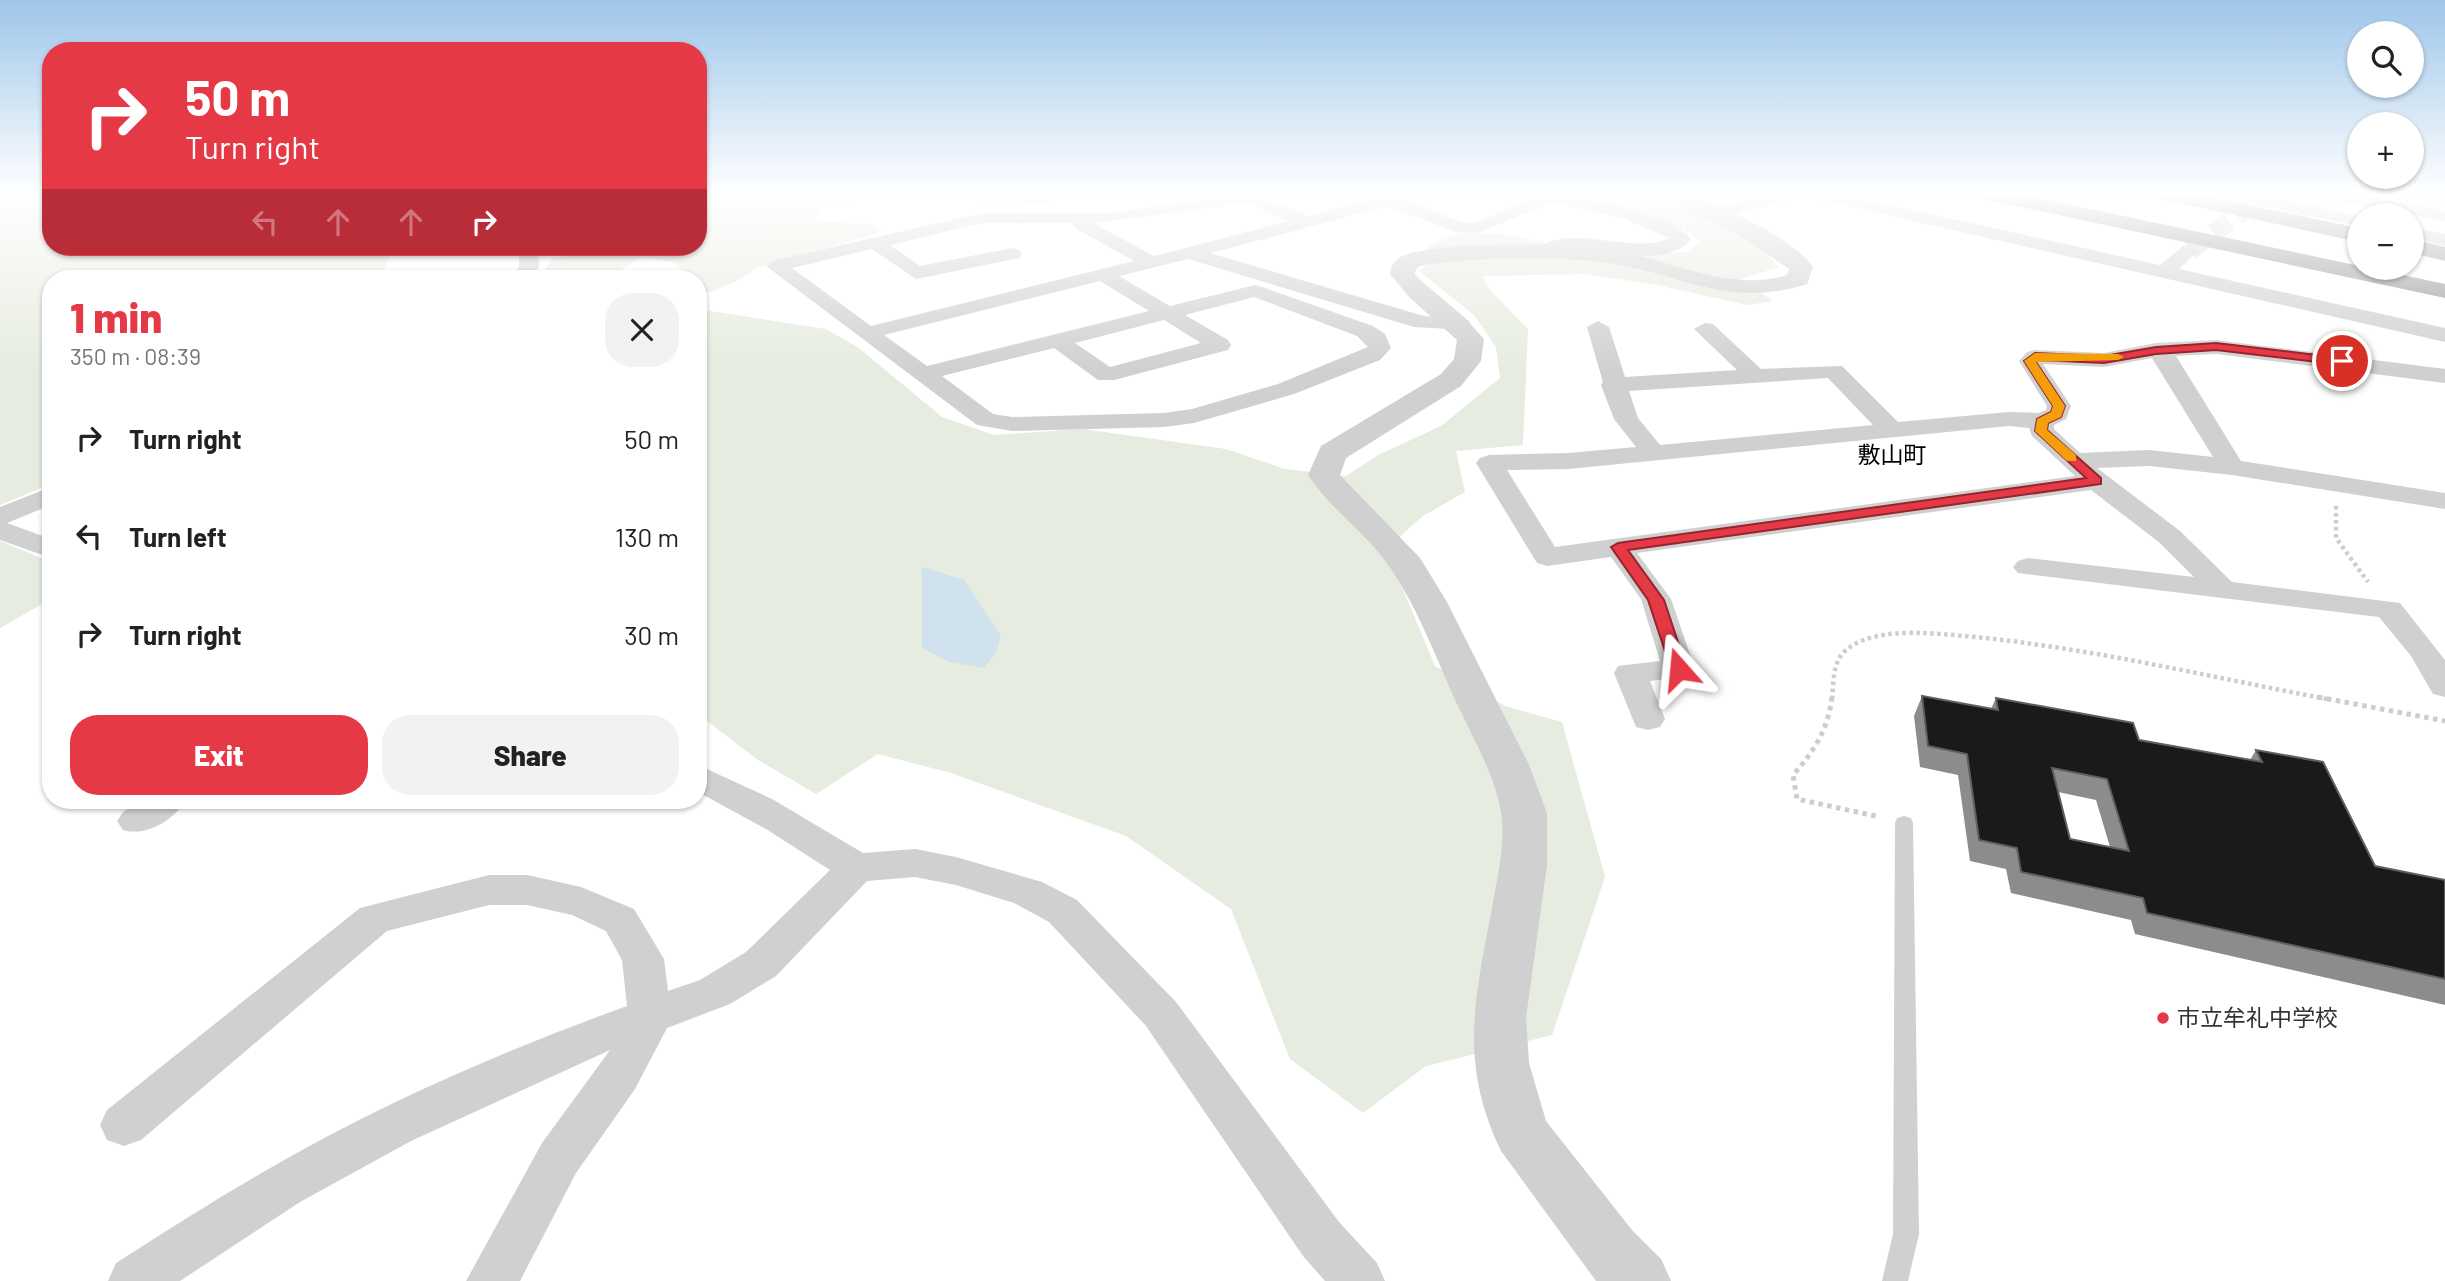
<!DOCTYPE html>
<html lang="en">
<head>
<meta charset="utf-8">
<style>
	body { margin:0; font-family:Barlow,"Noto Sans JP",sans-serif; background:#f2f2f2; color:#222; height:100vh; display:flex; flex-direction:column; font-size:26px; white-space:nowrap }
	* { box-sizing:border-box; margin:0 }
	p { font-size:23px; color:#767676 }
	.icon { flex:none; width:38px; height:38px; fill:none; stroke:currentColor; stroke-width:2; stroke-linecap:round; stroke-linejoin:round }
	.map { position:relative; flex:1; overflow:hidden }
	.side { position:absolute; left:42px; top:270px; width:665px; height:539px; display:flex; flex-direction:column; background:#fff; border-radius:28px; box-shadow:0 2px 5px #0004 }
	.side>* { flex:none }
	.banner { position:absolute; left:42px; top:42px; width:665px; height:214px; border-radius:28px; box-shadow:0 2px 5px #0004; background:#e63946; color:#fff; overflow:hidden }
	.buttons { position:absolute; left:2347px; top:21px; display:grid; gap:14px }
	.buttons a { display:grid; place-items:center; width:77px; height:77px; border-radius:50%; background:#fff; box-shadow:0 2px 5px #0004; font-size:35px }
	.pin { position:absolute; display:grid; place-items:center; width:60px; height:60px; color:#fff; margin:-30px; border:4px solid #fff; border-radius:50%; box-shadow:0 2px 7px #0007 }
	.me { position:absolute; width:77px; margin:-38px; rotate:342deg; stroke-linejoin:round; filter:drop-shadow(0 0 5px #0008) }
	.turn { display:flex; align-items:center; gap:24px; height:147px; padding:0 28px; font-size:32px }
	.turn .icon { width:91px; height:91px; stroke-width:2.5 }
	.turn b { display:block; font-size:49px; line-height:60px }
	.lanes { display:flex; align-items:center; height:66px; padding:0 28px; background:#0003; justify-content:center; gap:35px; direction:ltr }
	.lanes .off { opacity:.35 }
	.round { display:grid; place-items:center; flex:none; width:74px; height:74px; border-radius:28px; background:#f2f2f2 }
	.head { display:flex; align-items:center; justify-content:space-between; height:119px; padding:0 28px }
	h1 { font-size:42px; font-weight:800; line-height:52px; color:#e63946 }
	.button { display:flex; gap:14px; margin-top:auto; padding:14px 28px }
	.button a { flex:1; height:80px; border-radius:28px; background:#e63946; color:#fff; font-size:28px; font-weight:800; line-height:80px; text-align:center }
	.button a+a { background:#f2f2f2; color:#222 }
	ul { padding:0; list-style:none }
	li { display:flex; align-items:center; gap:21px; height:98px; padding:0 28px }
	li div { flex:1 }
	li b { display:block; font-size:26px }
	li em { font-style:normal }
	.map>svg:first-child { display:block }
	.green { fill:#e6ecdf }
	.water { fill:#cfe2ee }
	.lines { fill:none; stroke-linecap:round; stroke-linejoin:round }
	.river { fill:#cfe2ee; fill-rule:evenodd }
	.minor-tunnel { stroke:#d6d6d6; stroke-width:19; stroke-dasharray:19 10; stroke-linecap:butt }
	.path-far1 { stroke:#cdcdcd; stroke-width:4.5; stroke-dasharray:3.5 3.5; stroke-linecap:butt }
	.path { stroke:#cdcdcd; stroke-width:5; stroke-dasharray:4.5 4.5; stroke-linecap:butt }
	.service { fill:#d0d0d0; fill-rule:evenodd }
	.minor { fill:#d0d0d0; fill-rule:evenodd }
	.tertiary { fill:#d0d0d0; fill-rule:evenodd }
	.trunk { fill:#a2a2a2; fill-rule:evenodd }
	.motorway { fill:#9a9a9a; fill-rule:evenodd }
	.wall { fill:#8c8c8c; fill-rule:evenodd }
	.building { fill:#1a1a1a; stroke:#5f5f5f; stroke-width:2; fill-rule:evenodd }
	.route { fill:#e63946; stroke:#96252e; stroke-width:2 }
	.slow { fill:#f59e0b }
	.poi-dot { fill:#e63946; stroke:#fff; stroke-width:2.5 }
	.labels { text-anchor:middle; stroke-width:7; stroke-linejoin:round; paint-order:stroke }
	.quarter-label { font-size:23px; fill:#000; stroke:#fff }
	.near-poi-label { font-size:23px; fill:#333; stroke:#fff; text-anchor:start }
</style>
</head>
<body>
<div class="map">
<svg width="2445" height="1281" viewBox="0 0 2445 1281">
	<rect width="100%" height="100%" fill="#fff"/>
	<g class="green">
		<polygon points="0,192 51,192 51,247 382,247 389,257 382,273 371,278 51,278 51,484 0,505"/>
		<polygon points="698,192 882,192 826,206 813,221 873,224 881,232 758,267 737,281 710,292 698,293 698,278 674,278 685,272 672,262 642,257 607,278 539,278 553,259 599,247 698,247"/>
		<path d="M 1568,192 L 1649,192 L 1719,221 L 1758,245 L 1779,267 L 1740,279 L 1773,301 L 1747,305 L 1657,285 L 1586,274 L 1483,276 L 1489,289 L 1528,329 L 1523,445 L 1456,451 L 1465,492 L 1423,516 L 1386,549 L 1435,666 L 1505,706 L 1562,722 L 1605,877 L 1552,1035 L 1426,1066 L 1363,1113 L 1290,1059 L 1231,909 L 1126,836 L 951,773 L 878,754 L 816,794 L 758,760 L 698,714 L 698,309 L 826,329 L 859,348 L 942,417 L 994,435 L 1083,429 L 1226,449 L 1285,469 L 1346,476 L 1378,455 L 1441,426 L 1500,378 L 1496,347 L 1474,315 L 1419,271 L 1428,264 L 1425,250 C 1471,216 1526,243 1576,248 C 1614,253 1651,254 1689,252 L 1700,241 L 1685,230 Z"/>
		<polygon points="0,541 51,562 51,599 0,628"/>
	</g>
	<polygon class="water" points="922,567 964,580 1001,636 996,652 984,668 949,662 922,648"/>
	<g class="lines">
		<polygon class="river" points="2427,192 2445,192 2445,203 2434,201"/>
		<polyline class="minor-tunnel" points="2190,250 2258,200"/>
		<g class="path-far1">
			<polyline points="2336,506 2336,538 2368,582"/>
			<path d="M 1832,699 C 1834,682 1832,662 1846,650 C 1865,634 1899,632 1923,633 C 2058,640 2194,674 2327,699"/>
		</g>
		<g class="path">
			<path d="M 1832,697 C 1828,730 1814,751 1793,775 L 1797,799 L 1880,817"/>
			<polyline points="2318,697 2445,721"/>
		</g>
		<polygon class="service" points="1904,816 1911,818 1913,823 1919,1234 1908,1281 1882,1281 1893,1234 1895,823 1897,818"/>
		<g class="minor">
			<polygon points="944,192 1047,193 1056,198 1047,203 951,199 945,198"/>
			<path d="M 1400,192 L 1428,192 L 1407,201 L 1464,223 L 1474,223 L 1536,198 L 1526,192 C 1562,192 1669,210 1691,239 C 1664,273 1598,243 1563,250 C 1555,251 1552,258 1544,260 L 1537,258 L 1534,254 C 1560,218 1630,257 1669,238 L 1627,220 L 1555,202 L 1477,233 L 1456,232 L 1388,206 L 1210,253 L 1424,316 L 1468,320 L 1471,325 L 1468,330 L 1414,327 L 1188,259 L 1119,276 L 1170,306 L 1255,285 L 1262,287 L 1373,326 L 1385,334 L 1391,348 L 1380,360 L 1294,394 L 1194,423 L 1164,427 L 1012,431 L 977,425 L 766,266 L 776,260 L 982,213 L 1111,213 L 1249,193 L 1308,216 L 1376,198 L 1378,194 ZM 1247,203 L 1289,221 L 1154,256 L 1093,223 ZM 982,223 L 1072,223 L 1075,228 L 1134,261 L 871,326 L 792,268 L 872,249 L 916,279 L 1019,258 L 1022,254 L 1019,250 L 1012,248 L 920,266 L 890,245 ZM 1100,281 L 1149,311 L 927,366 L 884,335 ZM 1254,297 L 1357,336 L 1368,347 L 1278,384 L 1192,409 L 1164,413 L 1012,417 L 993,414 L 942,376 L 1054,348 L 1098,380 L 1114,380 L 1228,350 L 1231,345 L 1228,340 L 1185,315 ZM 1164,320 L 1201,343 L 1110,367 L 1075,343 Z"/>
			<polygon points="1659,192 1681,192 1694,201 1685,206"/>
			<polygon points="1778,192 1831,192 2160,265 2183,246 2190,244 2199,250 2179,269 2445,328 2445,342 1803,196 1715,219 1706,214 1709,210"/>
			<polygon points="2212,192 2246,192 2359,216 2359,226 2220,197"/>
			<polygon points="2310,192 2346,192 2445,211 2445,221 2318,197"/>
			<polygon points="2412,227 2445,234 2445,246 2412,238"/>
			<polygon points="520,247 538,247 539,266 533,278 513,278 519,266"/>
			<path d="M 1598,321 L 1609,327 L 1625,377 L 1737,370 L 1694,329 L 1705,323 L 1713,324 L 1761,369 L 1842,366 L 1898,422 L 2009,412 L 2038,413 L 2046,410 L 2047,406 L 2019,361 L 2027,352 L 2035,350 L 2104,353 L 2156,343 L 2216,340 L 2445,369 L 2445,383 L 2216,354 L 2176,356 L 2241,461 L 2445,493 L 2445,509 L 2232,475 L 2149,466 L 2097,468 L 2180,531 L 2232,582 L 2400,603 L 2445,660 L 2445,697 L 2433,694 L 2411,656 L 2379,617 L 2018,573 L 2013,567 L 2018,561 L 2028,558 L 2194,577 L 2160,543 L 2091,490 L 1637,553 L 1671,599 L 1695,669 L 1690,676 L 1650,681 L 1665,719 L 1660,727 L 1648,730 L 1636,727 L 1614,673 L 1618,666 L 1660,661 L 1641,599 L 1611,557 L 1547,566 L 1537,563 L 1476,463 L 1480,458 L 1489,455 L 1568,453 L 1636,447 L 1614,419 L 1601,385 L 1603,382 L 1587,327 ZM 2152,358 L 2213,457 L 2149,450 L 2080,453 L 2054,429 L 2054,425 L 2066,419 L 2071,406 L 2043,364 L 2104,367 ZM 1828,378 L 1873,425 L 1660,445 L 1638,418 L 1629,391 ZM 2009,426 L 2029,428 L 2032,436 L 2075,476 L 1555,547 L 1507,470 L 1568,469 Z"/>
			<polygon points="51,487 51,505 7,523 51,539 51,558 0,540 0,507"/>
			<path d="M 698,765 L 772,799 L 863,853 L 915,849 L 956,857 L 1042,882 L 1077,900 L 1176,1002 L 1339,1222 L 1377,1263 L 1385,1281 L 1325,1281 L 1303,1256 L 1146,1026 L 1049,922 L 1014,903 L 956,885 L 915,877 L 867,881 L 776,976 L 730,1004 L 667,1028 L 635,1089 L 576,1173 L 520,1281 L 466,1281 L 542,1143 L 610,1050 L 411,1141 L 300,1202 L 180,1281 L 108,1281 L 116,1263 C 165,1232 214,1200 265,1171 C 379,1104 503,1051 627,1006 L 622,960 L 606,931 L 572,915 L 527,905 L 489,905 L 387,931 L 141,1140 L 124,1146 L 107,1140 L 100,1125 L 107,1110 L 360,908 L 489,875 L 527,875 L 581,887 L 634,909 L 664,959 L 668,991 L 700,980 L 746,952 L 830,870 L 766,829 L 698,792 Z"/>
			<path d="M 142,800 L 186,800 C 174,820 146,837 123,830 L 117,821 L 123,812 Z"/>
		</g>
		<path class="tertiary" d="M 1685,195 C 1719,203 1793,238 1813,267 L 1807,284 C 1726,310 1679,272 1602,262 C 1550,256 1470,257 1419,266 L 1414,273 L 1418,278 L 1464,317 L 1484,339 L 1481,361 L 1461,386 L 1346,458 L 1340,475 L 1420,558 L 1447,602 L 1529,765 L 1547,813 L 1547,865 L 1526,1018 L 1529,1063 L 1546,1121 L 1632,1230 L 1661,1259 L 1671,1281 L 1596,1281 L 1501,1151 C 1457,1059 1476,996 1493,902 C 1498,874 1506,840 1501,812 C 1495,775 1473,738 1457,704 C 1436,658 1418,608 1389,566 C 1366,533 1331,510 1308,475 L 1321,446 L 1441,374 L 1454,359 L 1457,340 L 1409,297 L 1390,274 C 1391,264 1396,258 1405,255 C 1440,242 1565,243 1603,248 C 1663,256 1727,294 1787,275 L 1789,269 L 1738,234 L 1677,206 L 1674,201 Z"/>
		<g class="trunk">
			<polygon points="2146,192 2187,192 2359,228 2359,242 2156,198"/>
			<polygon points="2412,239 2445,247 2445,261 2412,253"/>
		</g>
		<polygon class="motorway" points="1969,192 2010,192 2445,284 2445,298 1979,198"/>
	</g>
	<path class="wall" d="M 1922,696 L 1991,709 L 1996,698 L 2139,740 L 2250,760 L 2256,750 L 2375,866 L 2445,880 L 2445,1005 L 2135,934 L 2131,920 L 2011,893 L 2006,869 L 1970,861 L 1958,775 L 1920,767 L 1914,716 ZM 2058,792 L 2096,800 L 2110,847 L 2070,839 Z"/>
	<path class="building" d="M 1922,696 L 1998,710 L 1996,698 L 2133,723 L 2139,740 L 2262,762 L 2256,750 L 2323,762 L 2375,866 L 2445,880 L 2445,979 L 2147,913 L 2143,898 L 2021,872 L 2017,848 L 1979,840 L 1967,754 L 1928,746 ZM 2052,768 L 2107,779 L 2129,851 L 2070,839 Z"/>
	<linearGradient id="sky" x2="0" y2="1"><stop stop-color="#9ec6ea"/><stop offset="0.52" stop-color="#fff"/><stop offset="1" stop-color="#fff" stop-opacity="0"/></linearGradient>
	<rect width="2445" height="371" fill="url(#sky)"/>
	<polygon class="route" points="2216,343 2342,358 2348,361 2342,365 2216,350 2156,354 2104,363 2038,360 2036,362 2065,406 2061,417 2048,423 2047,430 2101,478 2101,484 1628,550 1664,600 1687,669 1685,672 1679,674 1671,669 1648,600 1611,547 1618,543 2086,478 2035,431 2037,419 2051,412 2053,406 2024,361 2035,353 2104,356 2156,347"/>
	<polygon class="slow" points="2035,353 2118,354 2124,357 2118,360 2036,362 2065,406 2061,417 2048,423 2047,430 2076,455 2076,461 2067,461 2035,431 2037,419 2051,412 2053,406 2024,361"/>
	<circle class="poi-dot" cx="2163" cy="1018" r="7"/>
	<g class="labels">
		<g class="quarter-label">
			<text x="1892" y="463">敷山町</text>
		</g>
		<g class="near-poi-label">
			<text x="2177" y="1026">市立牟礼中学校</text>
		</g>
	</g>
</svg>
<div class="buttons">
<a><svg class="icon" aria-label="search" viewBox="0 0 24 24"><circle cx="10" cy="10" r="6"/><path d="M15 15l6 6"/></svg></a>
<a>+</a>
<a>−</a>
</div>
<div class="pin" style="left:2342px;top:361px;background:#d93025"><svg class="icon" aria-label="arrive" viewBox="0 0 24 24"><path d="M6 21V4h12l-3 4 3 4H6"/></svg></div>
<svg class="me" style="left:1679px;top:669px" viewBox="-20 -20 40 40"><path d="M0-17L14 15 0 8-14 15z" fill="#e63946" stroke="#fff" stroke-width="4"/></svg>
<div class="banner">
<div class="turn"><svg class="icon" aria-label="right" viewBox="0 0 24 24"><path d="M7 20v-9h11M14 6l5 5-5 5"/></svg><div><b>50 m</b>Turn right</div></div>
<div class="lanes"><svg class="icon off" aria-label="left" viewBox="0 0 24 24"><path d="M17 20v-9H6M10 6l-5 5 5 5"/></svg><svg class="icon off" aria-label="ahead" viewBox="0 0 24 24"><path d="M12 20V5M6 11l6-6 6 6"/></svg><svg class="icon off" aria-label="ahead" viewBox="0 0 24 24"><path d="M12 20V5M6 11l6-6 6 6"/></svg><svg class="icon" aria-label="right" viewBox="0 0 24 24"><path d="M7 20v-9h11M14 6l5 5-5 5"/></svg></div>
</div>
<section class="side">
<div class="head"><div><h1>1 min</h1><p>350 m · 08:39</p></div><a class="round"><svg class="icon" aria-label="close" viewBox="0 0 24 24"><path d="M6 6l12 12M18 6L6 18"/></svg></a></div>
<ul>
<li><svg class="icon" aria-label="right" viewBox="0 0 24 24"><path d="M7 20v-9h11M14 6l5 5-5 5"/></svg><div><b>Turn right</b></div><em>50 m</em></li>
<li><svg class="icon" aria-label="left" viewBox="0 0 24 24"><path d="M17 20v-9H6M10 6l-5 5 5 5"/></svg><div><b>Turn left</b></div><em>130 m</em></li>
<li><svg class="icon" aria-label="right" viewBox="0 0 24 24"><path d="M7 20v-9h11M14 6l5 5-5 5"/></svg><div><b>Turn right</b></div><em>30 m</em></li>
</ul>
<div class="button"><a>Exit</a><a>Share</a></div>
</section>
</div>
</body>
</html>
